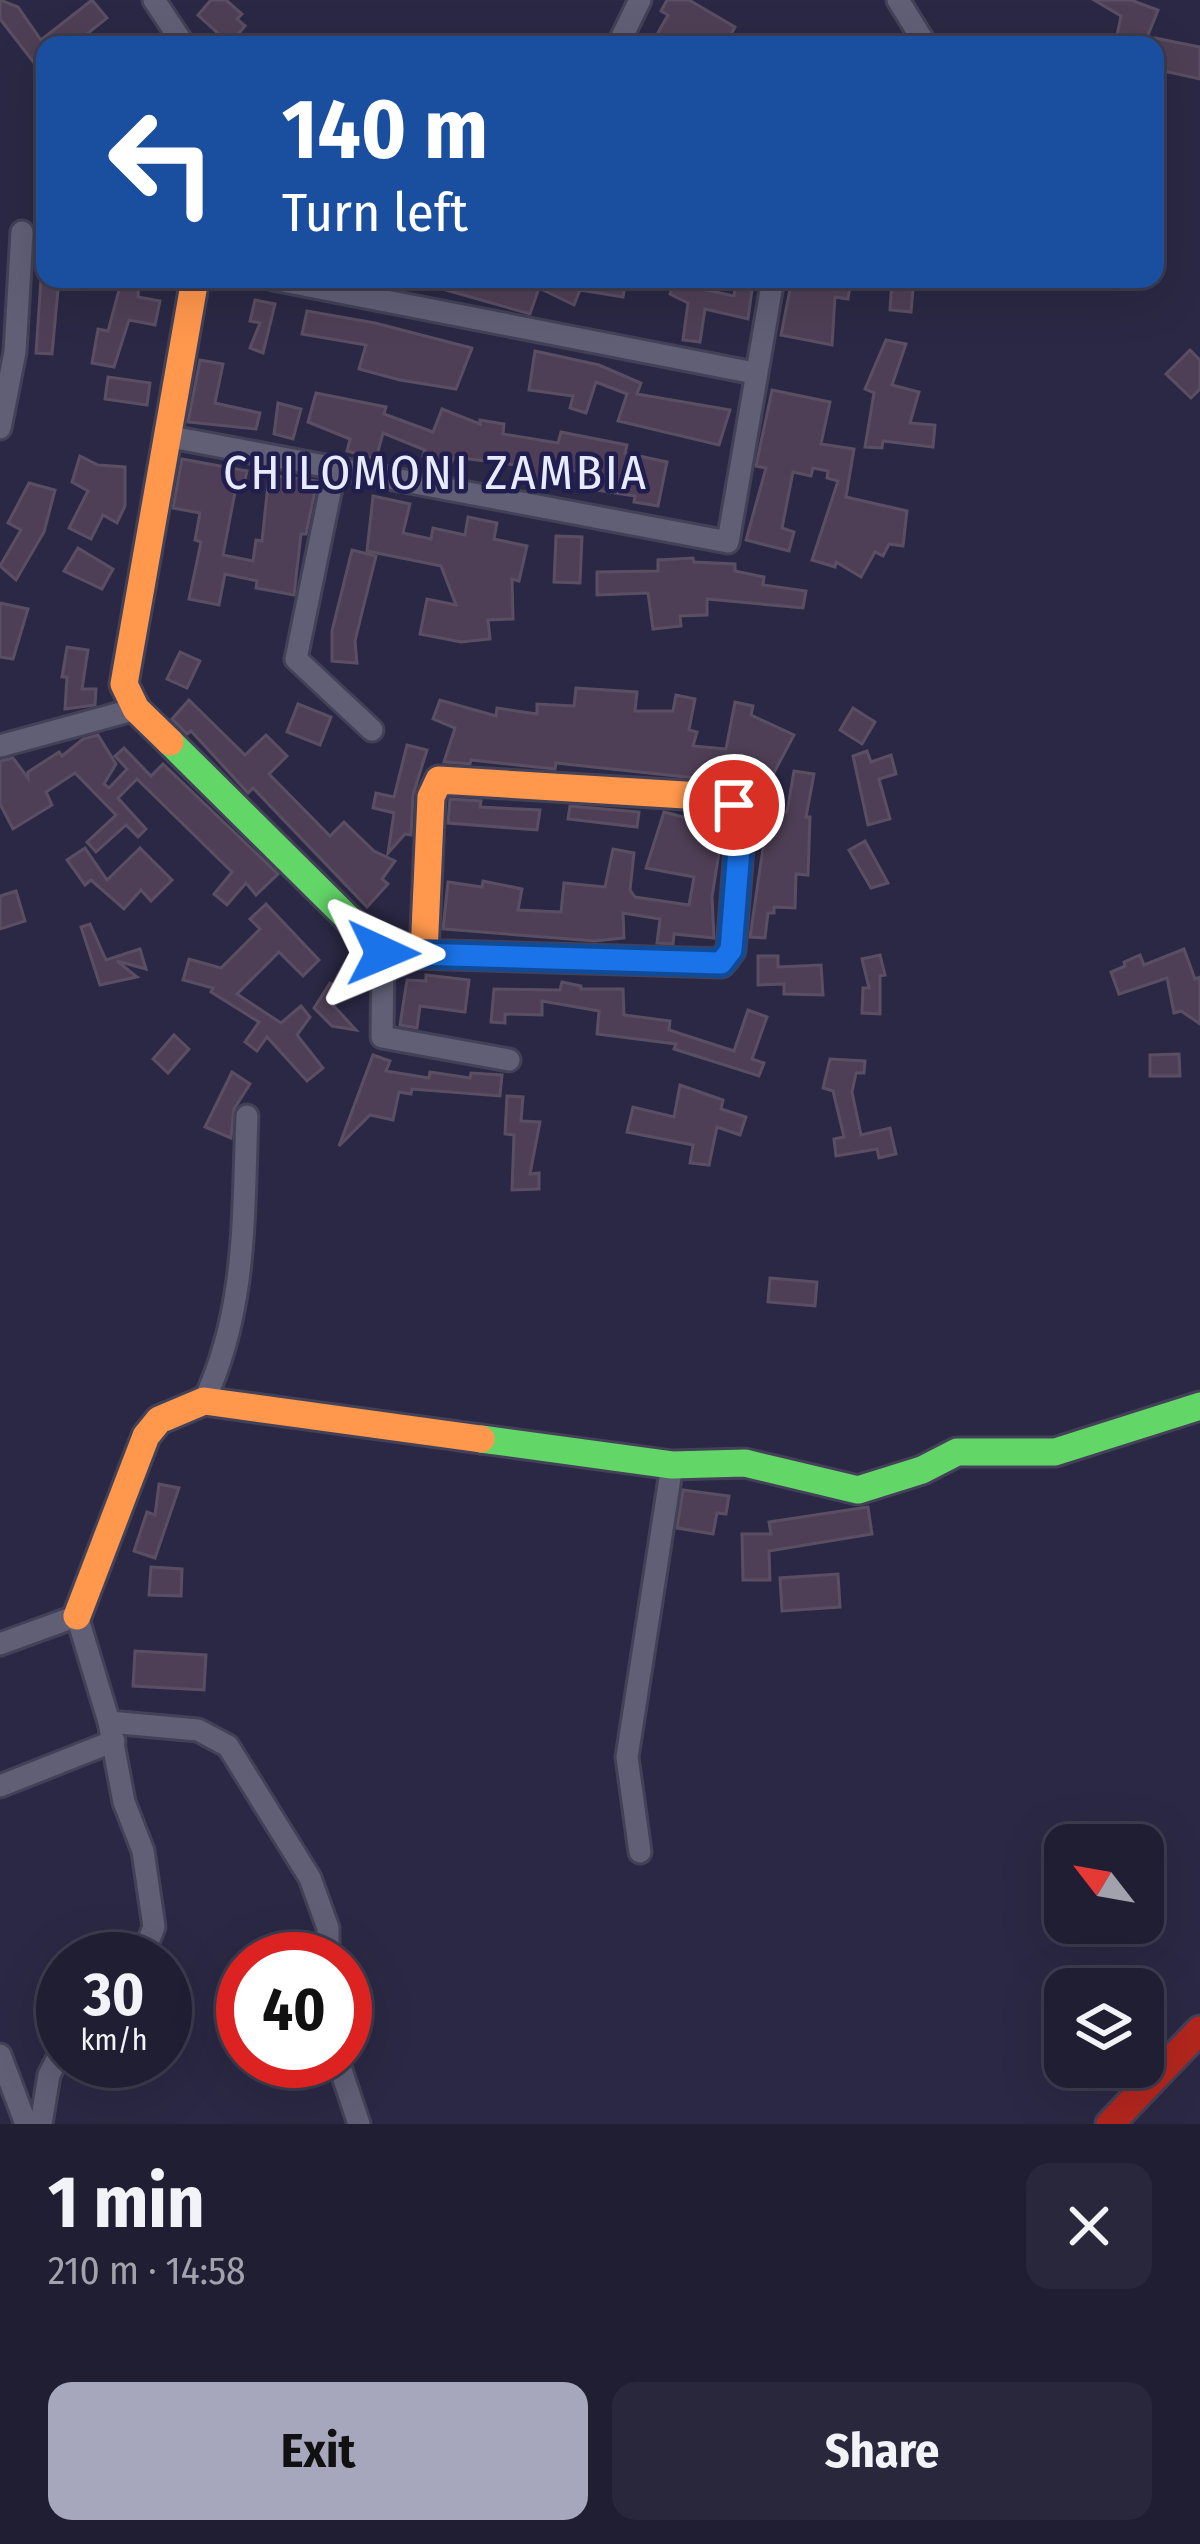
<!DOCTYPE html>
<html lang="en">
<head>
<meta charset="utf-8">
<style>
	body { margin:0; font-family:"Fira Sans Condensed",sans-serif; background:#28273b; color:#f1f3f6; height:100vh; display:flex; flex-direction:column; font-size:45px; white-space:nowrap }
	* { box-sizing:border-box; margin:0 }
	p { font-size:39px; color:#a2a2ac }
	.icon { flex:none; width:66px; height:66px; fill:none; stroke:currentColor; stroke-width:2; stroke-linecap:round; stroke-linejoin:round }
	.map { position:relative; height:2124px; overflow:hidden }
	.details { display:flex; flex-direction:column; background:#201e33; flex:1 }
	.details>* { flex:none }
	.banner { position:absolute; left:36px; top:36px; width:1128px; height:252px; border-radius:24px; box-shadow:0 12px 48px #0002,0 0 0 3px #3d3c4e; background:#1a4fa0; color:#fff; overflow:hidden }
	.needle { width:78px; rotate:301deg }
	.tools { position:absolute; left:1044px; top:1824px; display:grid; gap:24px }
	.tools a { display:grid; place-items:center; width:120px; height:120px; border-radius:24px; background:#201e33; box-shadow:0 12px 48px #0002,0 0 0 3px #3d3c4e; font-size:60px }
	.speed { position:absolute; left:36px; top:1932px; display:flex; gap:24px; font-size:60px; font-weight:700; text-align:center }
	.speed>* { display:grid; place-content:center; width:156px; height:156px; border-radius:50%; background:#201e33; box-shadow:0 12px 48px #0002,0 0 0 3px #3d3c4e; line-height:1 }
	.speed small { font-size:30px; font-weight:400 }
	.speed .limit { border:18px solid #d22; background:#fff; color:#111 }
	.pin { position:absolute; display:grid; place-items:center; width:102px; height:102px; color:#fff; margin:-51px; border:6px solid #fff; border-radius:50%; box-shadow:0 3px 12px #0007 }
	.me { position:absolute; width:132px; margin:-66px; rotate:91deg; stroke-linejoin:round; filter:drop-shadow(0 0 9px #0008) }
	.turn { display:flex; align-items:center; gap:42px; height:252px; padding:0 48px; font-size:54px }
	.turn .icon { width:156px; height:156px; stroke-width:2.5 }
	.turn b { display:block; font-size:84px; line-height:102px }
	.round { display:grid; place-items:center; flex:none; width:126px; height:126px; border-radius:24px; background:#28273b }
	.head { display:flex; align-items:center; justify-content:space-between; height:204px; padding:0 48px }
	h1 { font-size:72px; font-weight:700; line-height:90px }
	.button { display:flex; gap:24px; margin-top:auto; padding:24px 48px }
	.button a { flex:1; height:138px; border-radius:24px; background:#a6a6bd; color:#111; font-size:48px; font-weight:700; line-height:138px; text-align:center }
	.button a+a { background:#28273b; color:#f1f3f6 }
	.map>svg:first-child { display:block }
	.building { fill:#4f3f56; stroke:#5a4f62; stroke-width:3 }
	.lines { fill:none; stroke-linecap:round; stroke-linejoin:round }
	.street-casing { stroke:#434157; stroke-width:27 }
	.fast-casing { stroke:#434157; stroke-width:33 }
	.slow-casing { stroke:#434157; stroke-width:33 }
	.jam-casing { stroke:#434157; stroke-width:33 }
	.street { stroke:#605f76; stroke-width:21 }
	.fast { stroke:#63d668; stroke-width:27 }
	.slow { stroke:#ff974d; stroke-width:27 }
	.jam { stroke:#b3261e; stroke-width:27 }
	.route-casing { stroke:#114b97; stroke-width:30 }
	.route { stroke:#1a73e8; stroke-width:21 }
	.labels { text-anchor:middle; stroke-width:9; stroke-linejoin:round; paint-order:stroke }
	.quarter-label { font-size:48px; letter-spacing:3px; fill:#e8eafe; stroke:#201d4f }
</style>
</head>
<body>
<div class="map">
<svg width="1200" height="2124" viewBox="0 0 1200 2124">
	<rect width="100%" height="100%" fill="#2a2844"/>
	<g class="building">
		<polygon points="0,0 18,7 41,40 92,0 107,18 73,45 44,45 45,77 0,19"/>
		<polygon points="211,0 226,0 242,14 237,19 245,26 230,44 198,15"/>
		<polygon points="667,0 689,0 735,27 725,45 700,45 688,38 684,45 651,45 668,15 661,11"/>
		<polygon points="1094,0 1131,0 1158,10 1144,45 1115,45 1121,16"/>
		<polygon points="1155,38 1200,47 1200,79 1155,69"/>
		<polygon points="41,279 59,279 52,354 36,353"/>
		<polygon points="122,279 139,279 138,297 160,301 155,325 129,320 114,367 92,363 98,329 108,331"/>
		<polygon points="425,279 460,279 501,288 504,279 626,279 623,297 580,290 574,305 539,288 530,314 425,284"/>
		<polygon points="677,279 690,279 702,289 734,296 735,288 752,290 748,319 705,309 700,342 683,340 688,303 670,294"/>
		<polygon points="792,279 851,279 848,299 835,297 832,345 781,335"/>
		<polygon points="892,279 914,279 911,312 890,310"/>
		<polygon points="255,300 275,304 263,353 250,348 260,323 250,321"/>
		<polygon points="307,311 375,323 472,348 456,389 400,380 359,369 366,345 302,334"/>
		<polygon points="886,340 906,344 892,385 919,392 910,423 935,425 933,447 883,441 882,448 865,447 874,393 865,389"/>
		<polygon points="1190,350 1200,360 1200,389 1191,398 1166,374"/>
		<polygon points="535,351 599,365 641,383 637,394 730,410 719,445 618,421 627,394 596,382 586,413 570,408 573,396 529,390"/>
		<polygon points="200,360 223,364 215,403 260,413 256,429 188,422"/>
		<polygon points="108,377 150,383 147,405 105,399"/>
		<polygon points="772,390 830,402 821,444 854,449 846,497 907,511 903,546 889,544 883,556 875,552 861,577 836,562 835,567 812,560 838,481 827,478 828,471 813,468 811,476 793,472 782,528 794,532 789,551 746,540 766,468 756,466"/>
		<polygon points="316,393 386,407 384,414 433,432 442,409 480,424 480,420 504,424 503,434 558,443 561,432 627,445 625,453 667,462 658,506 634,502 635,496 589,489 592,474 547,466 544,487 513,482 516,465 454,457 451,463 442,459 440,463 423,456 425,450 383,433 376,459 347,451 350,439 308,422"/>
		<polygon points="278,403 301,409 293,439 274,434"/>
		<polygon points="80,456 98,465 125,467 125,506 117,523 103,515 91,539 69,528 88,491 72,482"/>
		<polygon points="182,459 247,471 243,488 236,487 223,555 253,561 256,540 262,541 269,475 317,481 306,534 301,534 294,595 256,588 257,581 225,574 219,605 189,599 201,542 195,540 200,513 173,508"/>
		<polygon points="29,483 55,490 44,532 16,580 0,566 21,530 8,523"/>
		<polygon points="373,496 410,504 403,533 431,539 433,528 465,535 468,517 497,523 494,539 527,546 519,581 512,579 513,619 488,620 490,639 461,642 420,634 427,599 456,605 441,566 367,551"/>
		<polygon points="556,536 582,537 580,583 554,582"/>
		<polygon points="78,548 113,569 102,589 64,571"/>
		<polygon points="352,550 376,556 355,641 357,663 332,661 332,631"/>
		<polygon points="693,558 694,562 735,564 735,571 764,577 763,585 806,591 803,608 707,599 707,615 680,616 681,626 653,629 648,593 597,595 597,572 658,571 658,560"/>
		<polygon points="0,603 28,609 13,659 0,657"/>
		<polygon points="67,647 88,650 82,689 96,689 95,705 65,709 67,677 62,677"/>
		<polygon points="180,652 200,661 187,688 167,679"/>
		<polygon points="576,688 637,692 635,711 673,711 676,695 695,699 689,730 697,732 693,746 726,749 735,702 753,706 751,715 794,735 769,782 739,766 737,777 697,773 696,778 556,763 555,769 471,760 470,764 444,762 455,728 433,719 440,700 496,716 497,708 537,714 537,704 574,706"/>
		<polygon points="189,700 245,755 266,735 287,756 269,774 330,836 344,822 374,851 395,861 382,879 388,884 367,907 253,788 248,793 191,731 187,734 172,719"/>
		<polygon points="298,704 331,717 320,745 287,732"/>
		<polygon points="853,708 875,722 862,744 840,730"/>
		<polygon points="98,735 116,764 104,784 109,788 127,769 115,756 124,748 151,776 163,764 278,874 256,895 246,883 227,905 214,894 232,872 137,779 118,798 146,829 138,837 126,825 96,852 87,842 116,815 75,773 46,792 52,805 13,829 0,804 0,761 13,758 28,778 28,772 59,752 62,756 83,739"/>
		<polygon points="407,745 427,750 413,795 411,835 405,834 388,853 394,813 373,808 376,793 394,797"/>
		<polygon points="867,751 871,762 891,755 896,774 879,779 890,819 868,825 853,756"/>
		<polygon points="794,771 814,774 806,817 810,817 808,875 796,874 795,908 774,907 774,913 768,913 765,938 750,937 764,841 758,841 759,811 787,812"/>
		<polygon points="450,799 481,801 480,807 540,810 537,830 448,823"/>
		<polygon points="570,806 639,812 637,827 568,819"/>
		<polygon points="664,812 723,827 712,897 714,938 674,934 673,944 657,943 660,919 623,913 624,938 595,941 443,929 448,882 482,887 483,881 522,889 518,910 561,912 564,883 605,887 613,849 634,853 630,890 635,897 689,905 694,877 646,868"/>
		<polygon points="865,841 888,883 871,888 849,850"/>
		<polygon points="85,848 107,880 140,848 172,880 151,901 141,890 124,909 91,880 85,885 67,860"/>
		<polygon points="16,891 25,921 0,929 0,896"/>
		<polygon points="266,904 319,960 303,976 279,952 237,994 281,1023 301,1006 310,1017 297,1035 323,1068 307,1081 267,1037 257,1051 245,1042 259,1022 211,992 213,988 183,980 189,959 221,968 260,929 250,919"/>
		<polygon points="90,924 106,960 140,949 146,969 117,961 137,977 100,985 81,927"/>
		<polygon points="1184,949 1195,979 1200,977 1200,1024 1181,1011 1174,1013 1167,978 1119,994 1111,972 1125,966 1124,962 1140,955 1144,965"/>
		<polygon points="880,955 885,975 880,976 880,1014 862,1013 863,988 869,988 862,959"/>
		<polygon points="758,956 778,956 778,967 821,965 823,995 784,994 784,984 758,985"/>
		<polygon points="426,975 469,980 465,1012 420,1006 417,1028 400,1025 407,980 426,981"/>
		<polygon points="562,982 581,986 581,989 623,989 624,1015 670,1021 669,1030 734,1051 748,1010 767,1017 752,1059 764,1063 759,1076 674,1049 676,1044 597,1034 599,1011 542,1001 542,1015 505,1014 505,1023 491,1022 494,989 560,990"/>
		<polygon points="330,983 341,990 332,1004 356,1030 332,1026 314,1008"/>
		<polygon points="174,1035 189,1049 168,1073 153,1059"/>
		<polygon points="1179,1054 1180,1076 1150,1076 1150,1055"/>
		<polygon points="373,1055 390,1061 386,1071 429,1078 430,1072 470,1078 471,1073 502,1075 500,1096 412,1089 411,1094 399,1092 393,1120 370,1115 339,1146"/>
		<polygon points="830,1059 865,1061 864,1073 856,1073 852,1092 861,1135 890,1128 896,1154 879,1158 877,1149 836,1156 834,1139 844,1137 833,1091 823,1088"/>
		<polygon points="232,1072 250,1084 234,1109 231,1138 205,1127"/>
		<polygon points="680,1085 723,1100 721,1109 746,1117 740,1135 717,1127 709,1165 690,1163 693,1145 627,1132 633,1107 674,1117"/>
		<polygon points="507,1096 523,1097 521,1121 540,1122 530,1174 539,1173 539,1189 512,1190 514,1135 505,1134"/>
		<polygon points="770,1278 817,1282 815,1306 768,1302"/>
		<polygon points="159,1484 179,1488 155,1558 134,1551 147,1512 155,1515"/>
		<polygon points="683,1490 729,1496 726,1514 717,1513 713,1534 677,1528"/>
		<polygon points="868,1507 872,1534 769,1551 770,1580 743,1580 742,1534 771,1534 769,1522"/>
		<polygon points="151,1567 182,1569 181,1596 149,1595"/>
		<polygon points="838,1574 840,1607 782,1611 780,1578"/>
		<polygon points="135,1651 206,1655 204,1690 133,1686"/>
	</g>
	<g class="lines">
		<g class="street-casing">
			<g id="street">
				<polyline points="154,0 184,45"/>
				<polyline points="898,0 926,45"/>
				<polyline points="618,45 640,0"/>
				<polyline points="273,279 754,373"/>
				<polyline points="0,428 15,352 22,232"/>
				<polyline points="166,436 728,542 773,279"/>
				<polyline points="335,468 296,659 372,730"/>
				<polyline points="0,746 136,709"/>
				<polyline points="383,953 382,1037 509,1060"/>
				<path d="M 204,1401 C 247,1310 243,1215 247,1116"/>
				<polyline points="0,1644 77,1616 109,1722 124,1802 143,1851 154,1927 141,1959"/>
				<polyline points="109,1722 198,1730 228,1746 310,1878 328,1928 328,1959"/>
				<polyline points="0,1786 114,1741"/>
				<polyline points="640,1852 627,1757 672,1465"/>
				<polyline points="0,2055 26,2124"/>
				<polyline points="338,2061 359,2124"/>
				<polyline points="41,2124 49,2075 63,2048"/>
			</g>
		</g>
		<g class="fast-casing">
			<g id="fast">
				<polyline points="170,742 383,953 721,963 725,958"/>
				<polyline points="481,1439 672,1465 745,1463 858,1490 922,1470 957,1452 1055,1452 1200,1406"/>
			</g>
		</g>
		<g class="slow-casing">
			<g id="slow">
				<polyline points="170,742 136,709 124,684 195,279"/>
				<polyline points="424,953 431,797 439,780 718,797 733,805 741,824 731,950 725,958"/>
				<polyline points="77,1616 146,1436 159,1420 204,1401 481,1439"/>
			</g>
		</g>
		<g class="jam-casing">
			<polyline id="jam" points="1110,2124 1200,2030"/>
		</g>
		<use href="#street" class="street"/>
		<use href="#fast" class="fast"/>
		<use href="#slow" class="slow"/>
		<use href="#jam" class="jam"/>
	</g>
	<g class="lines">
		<g class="route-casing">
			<polyline id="route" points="383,953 721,963 731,950 741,824 734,805"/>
		</g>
		<use href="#route" class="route"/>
	</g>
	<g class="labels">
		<g class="quarter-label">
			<text x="436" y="489">CHILOMONI ZAMBIA</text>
		</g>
	</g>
</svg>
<div class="tools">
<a><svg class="needle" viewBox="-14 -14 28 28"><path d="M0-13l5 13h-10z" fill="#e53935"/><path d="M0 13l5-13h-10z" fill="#a2a2ac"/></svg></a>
<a><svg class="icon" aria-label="layers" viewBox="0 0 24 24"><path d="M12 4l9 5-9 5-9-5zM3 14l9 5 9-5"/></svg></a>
</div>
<div class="speed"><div>30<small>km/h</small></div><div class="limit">40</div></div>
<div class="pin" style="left:734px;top:805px;background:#d93025"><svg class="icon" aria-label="arrive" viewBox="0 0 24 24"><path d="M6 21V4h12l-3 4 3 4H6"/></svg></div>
<svg class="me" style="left:383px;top:953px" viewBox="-20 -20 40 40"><path d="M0-17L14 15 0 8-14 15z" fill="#1a73e8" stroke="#fff" stroke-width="4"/></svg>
<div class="banner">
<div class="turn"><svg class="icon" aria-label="left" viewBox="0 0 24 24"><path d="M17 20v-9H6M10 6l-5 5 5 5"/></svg><div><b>140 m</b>Turn left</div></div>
</div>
</div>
<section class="details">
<div class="head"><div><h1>1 min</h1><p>210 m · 14:58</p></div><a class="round"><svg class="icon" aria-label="close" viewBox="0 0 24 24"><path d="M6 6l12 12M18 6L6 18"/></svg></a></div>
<div class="button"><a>Exit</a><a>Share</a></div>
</section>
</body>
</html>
